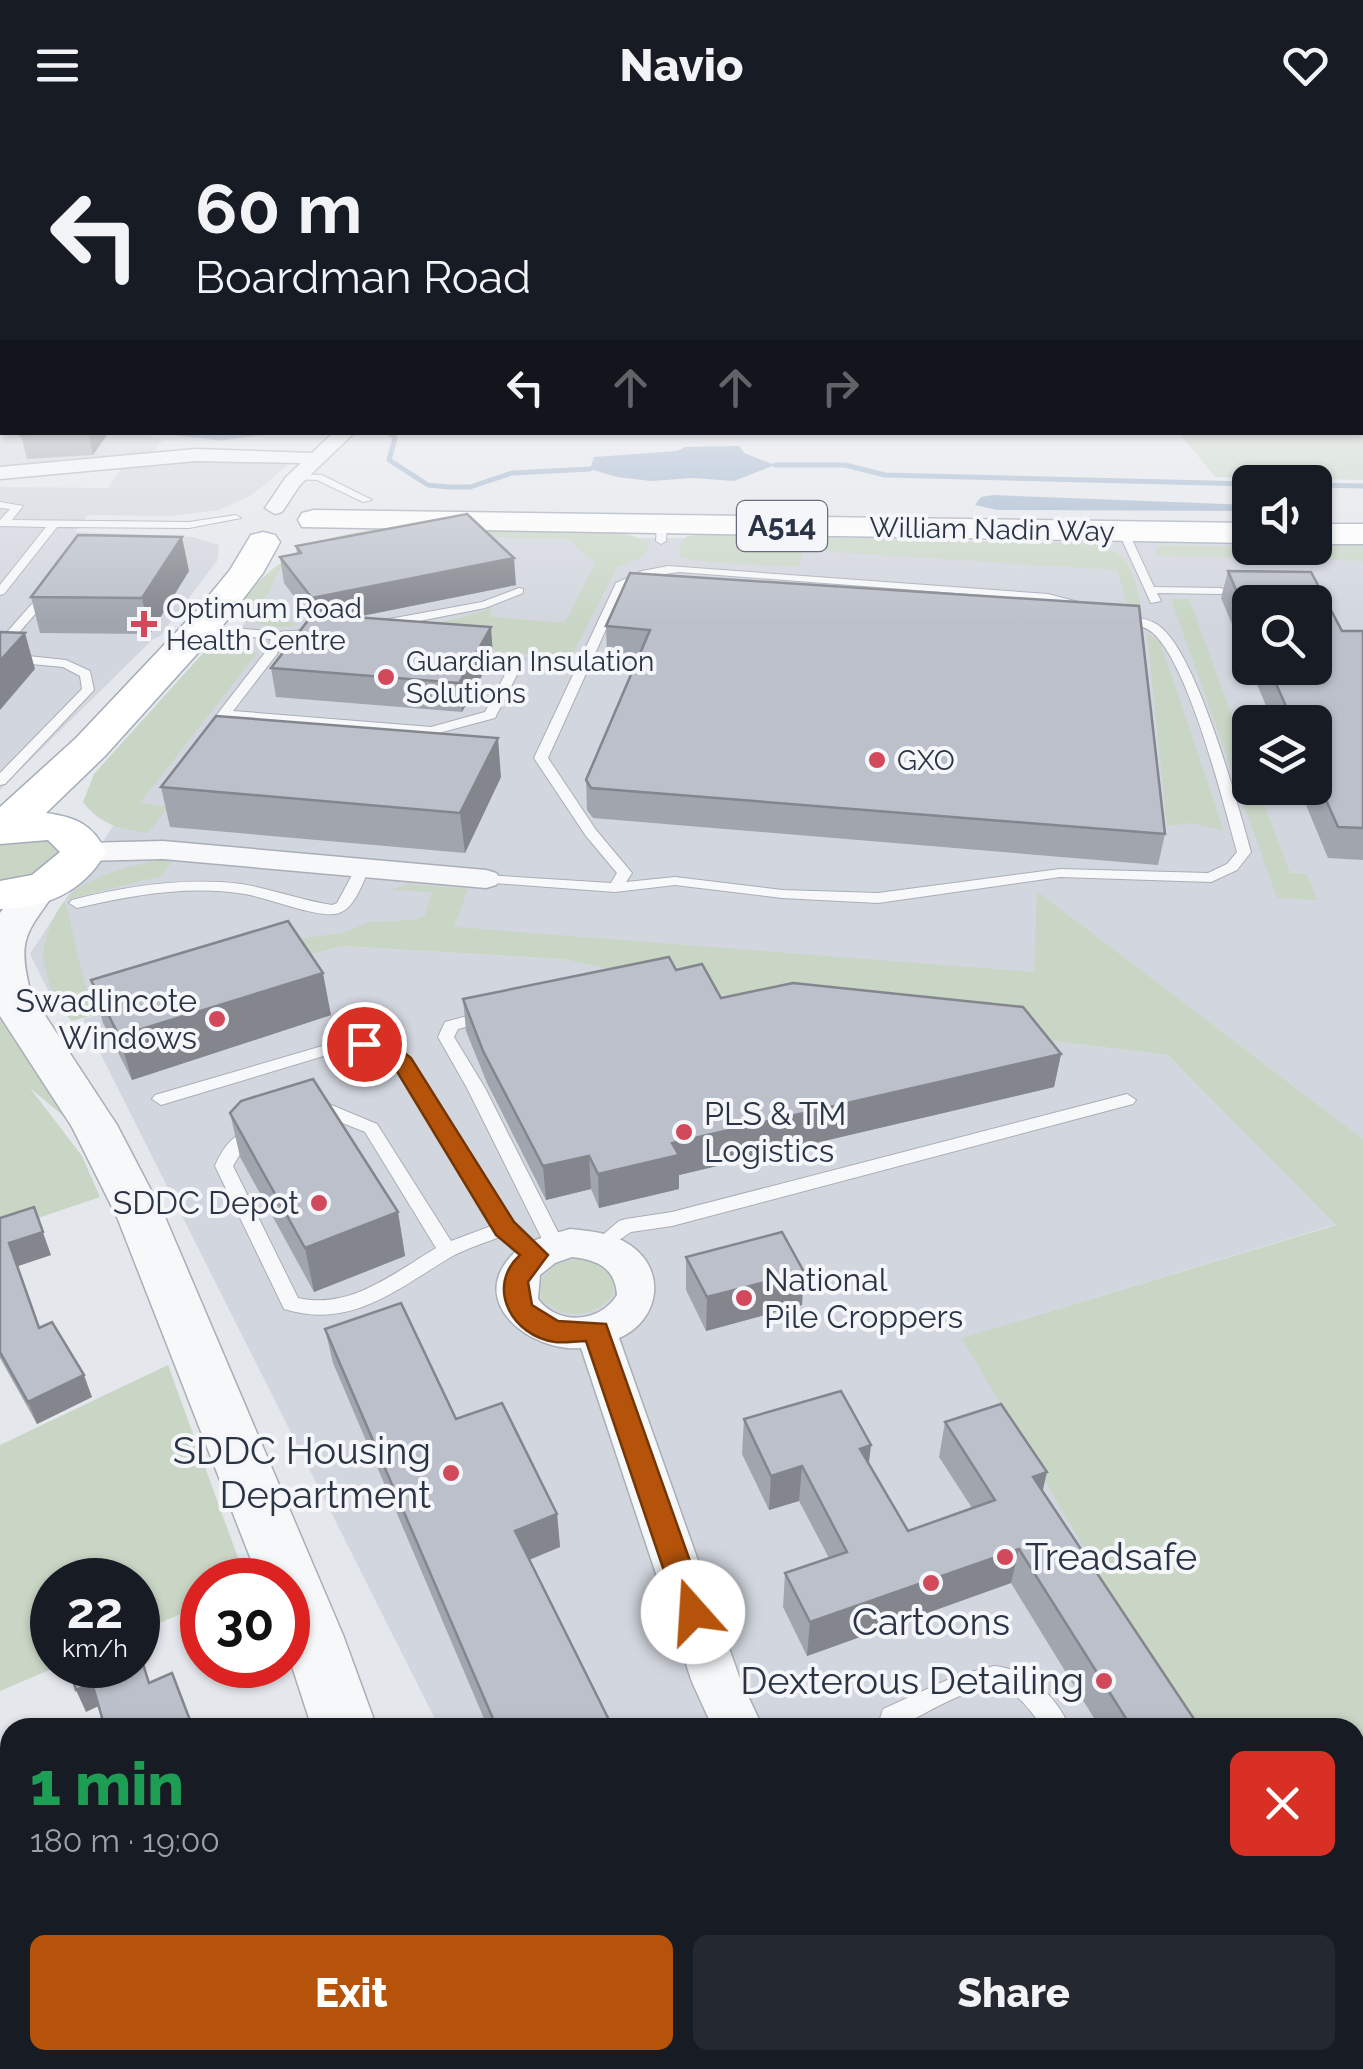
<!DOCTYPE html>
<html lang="en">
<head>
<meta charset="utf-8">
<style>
	body { margin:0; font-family:Raleway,sans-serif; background:#242831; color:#f1f3f6; height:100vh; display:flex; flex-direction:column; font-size:38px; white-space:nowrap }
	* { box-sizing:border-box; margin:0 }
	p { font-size:32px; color:#9ea1a6 }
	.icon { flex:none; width:55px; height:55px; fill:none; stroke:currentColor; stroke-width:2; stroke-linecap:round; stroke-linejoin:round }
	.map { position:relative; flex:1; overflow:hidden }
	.drawer { position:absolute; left:0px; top:1588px; width:1365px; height:352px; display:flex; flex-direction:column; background:#171b24; border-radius:30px 30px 0 0; box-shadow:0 2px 8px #0004 }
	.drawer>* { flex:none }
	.top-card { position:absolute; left:0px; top:0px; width:1365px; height:305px; box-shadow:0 2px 8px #0004; background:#171b24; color:#f1f3f6; overflow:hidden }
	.buttons { position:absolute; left:1232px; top:335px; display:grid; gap:20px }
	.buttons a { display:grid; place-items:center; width:100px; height:100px; border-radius:15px; background:#171b24; box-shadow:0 2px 8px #0004; font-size:50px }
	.speed { position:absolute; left:30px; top:1428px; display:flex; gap:20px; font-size:50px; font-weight:700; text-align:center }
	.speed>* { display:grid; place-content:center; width:130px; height:130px; border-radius:50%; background:#171b24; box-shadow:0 2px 8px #0004; line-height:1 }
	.speed small { font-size:25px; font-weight:400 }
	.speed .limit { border:15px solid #d22; background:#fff; color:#111 }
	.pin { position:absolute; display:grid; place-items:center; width:85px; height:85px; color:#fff; margin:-42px; border:5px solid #fff; border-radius:50%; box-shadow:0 2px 10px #0007 }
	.me { position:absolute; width:110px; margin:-55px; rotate:341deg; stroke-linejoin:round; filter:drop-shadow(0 0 8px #0008) }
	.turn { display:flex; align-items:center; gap:35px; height:210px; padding:0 30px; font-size:45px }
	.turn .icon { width:130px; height:130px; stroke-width:2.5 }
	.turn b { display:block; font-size:70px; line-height:85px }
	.lanes { display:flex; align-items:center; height:95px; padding:0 30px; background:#0003; justify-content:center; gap:50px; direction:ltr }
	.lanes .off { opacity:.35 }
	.round { display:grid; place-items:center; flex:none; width:105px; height:105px; border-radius:15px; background:#242831 }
	.head { display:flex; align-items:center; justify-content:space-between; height:170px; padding:0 30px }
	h1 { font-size:60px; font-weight:800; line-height:75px; color:#1e9e55 }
	.button { display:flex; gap:20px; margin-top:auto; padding:20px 30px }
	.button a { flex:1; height:115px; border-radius:15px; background:#b45309; color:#fff; font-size:40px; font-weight:800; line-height:115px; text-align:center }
	.button a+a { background:#242831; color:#f1f3f6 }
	header { display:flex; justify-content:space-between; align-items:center; height:130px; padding:0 30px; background:#171b24; font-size:45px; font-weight:800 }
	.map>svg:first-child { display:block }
	.built { fill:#d2d6de; fill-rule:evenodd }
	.green { fill:#c9d6c5 }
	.water { fill:#9fb4cc }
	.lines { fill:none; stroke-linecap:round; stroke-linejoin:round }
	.stream { stroke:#9fb4cc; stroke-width:5 }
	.service-casing { stroke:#a9aeb7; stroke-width:2 }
	.minor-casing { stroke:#a9aeb7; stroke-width:3 }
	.tertiary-casing { stroke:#a9aeb7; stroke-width:3 }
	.primary-casing { stroke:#a3abb8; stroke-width:3 }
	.service { fill:#f7f8fa; fill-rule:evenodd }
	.minor { fill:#f7f8fa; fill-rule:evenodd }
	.tertiary { fill:#f7f8fa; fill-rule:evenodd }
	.primary { fill:#fff; fill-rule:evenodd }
	.wall { fill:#a1a5ae }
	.shaded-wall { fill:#83868d }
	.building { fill:#bbc0ca; stroke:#83868d; stroke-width:2.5 }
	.route { fill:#b45309; stroke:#753606; stroke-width:2.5 }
	.poi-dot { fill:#d1495b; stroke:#f4f6f9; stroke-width:4 }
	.labels { text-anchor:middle; stroke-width:8; stroke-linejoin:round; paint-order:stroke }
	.far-street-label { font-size:28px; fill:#2b3445; stroke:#f4f6f9 }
	.far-poi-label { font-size:28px; fill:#2b3445; stroke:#f4f6f9; text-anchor:start }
	.shield { fill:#f4f6f9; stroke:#676e7b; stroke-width:2.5 }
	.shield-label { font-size:30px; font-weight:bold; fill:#2b3445 }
	.poi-label { font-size:32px; fill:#2b3445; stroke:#f4f6f9; text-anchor:end }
	.near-poi-label { font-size:38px; fill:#2b3445; stroke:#f4f6f9; text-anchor:end }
</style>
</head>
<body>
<header><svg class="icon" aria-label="menu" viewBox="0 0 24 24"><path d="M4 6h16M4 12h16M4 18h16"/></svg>Navio<svg class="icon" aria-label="heart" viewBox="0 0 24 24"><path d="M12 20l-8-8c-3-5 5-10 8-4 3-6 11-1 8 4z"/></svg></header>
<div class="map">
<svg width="1363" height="1939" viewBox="0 0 1363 1939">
	<rect width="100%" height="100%" fill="#e4e7ec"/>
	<g class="built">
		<polygon points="0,271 2,302 139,302 163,310 152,322 0,339"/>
		<polygon points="176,329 280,329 288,335 252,365 219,380 172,386 88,385 75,402 193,407 219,415 217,431 160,506 153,509 0,660 0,357 108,358 123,336"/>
		<path d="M 367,405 L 1250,414 L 1250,418 L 1363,413 L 1363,1009 L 1038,762 L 1035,842 L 358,800 L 55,874 L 30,824 L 281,437 L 321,415 ZM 1250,472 L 1315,472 L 1315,538 L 1250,538 ZM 1250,592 L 1315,592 L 1315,658 L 1250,658 Z"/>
		<polygon points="342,816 563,829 795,880 1168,925 1337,1094 963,1208 1188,1597 439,1597 83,889"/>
		<polygon points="1355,1845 1363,1857 1363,1939 611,1939 606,1930 1355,1930"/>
	</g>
	<g class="green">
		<polygon points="1363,221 1363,350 1215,347 1179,303 1362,302"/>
		<path d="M 385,399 L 622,402 L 648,412 L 648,419 L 640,428 L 617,437 L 571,527 L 320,507 C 377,501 437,499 491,478 L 490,487 L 565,493 L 595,433 L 568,409 L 483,407 L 328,417 L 281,437 L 263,473 L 270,483 L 297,495 C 277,500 249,495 237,476 C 277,425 322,403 385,399 Z"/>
		<path d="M 704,404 L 1094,414 C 1136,424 1133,447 1143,485 L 1128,478 L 1117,440 L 804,420 L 799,437 L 699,431 L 679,426 L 680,414 L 687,406 Z"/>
		<polygon points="1363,413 1363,431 1156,425 1155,419 1160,415 1315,418 1315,414"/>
		<polygon points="1171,469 1189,469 1250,635 1250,658 1258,658 1290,743 1307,744 1317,770 1277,768"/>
		<polygon points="1147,503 1160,512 1224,701 1192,693 1167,696"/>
		<path d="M 237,514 L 257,523 L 140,673 L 168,677 L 148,703 C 121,699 100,695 83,672 L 94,644 L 204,522 Z"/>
		<path d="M 45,706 L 61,722 C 47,744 26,750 0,750 L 0,711 Z"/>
		<path d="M 161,729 L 173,730 L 162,746 L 65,770 L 88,867 L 276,812 L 342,803 L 370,792 L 414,790 L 425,785 L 432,762 L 391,760 L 408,754 L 468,759 L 454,797 L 1034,842 L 1037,761 L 1363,1009 L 1363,1807 L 1355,1812 L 1355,1598 L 1188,1597 L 962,1208 L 1336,1095 L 1168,925 L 794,880 L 563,829 L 342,816 L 72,891 C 55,874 51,860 45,837 C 41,822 44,814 49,800 C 66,748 113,742 161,729 Z"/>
		<polygon points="0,880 73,994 30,958 82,1026 100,1067 0,1101"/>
		<path d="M 578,1129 C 599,1131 618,1142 612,1166 C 593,1189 562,1190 542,1169 L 540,1151 L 555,1135 Z"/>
		<polygon points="168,1235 246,1450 202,1450 202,1475 138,1502 138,1450 52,1450 52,1535 61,1535 0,1561 0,1315"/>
	</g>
	<g class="water">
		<polygon points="739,316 744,323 775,335 734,351 693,348 651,351 617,347 590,339 594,327 677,321 685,317"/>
		<polygon points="993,365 1250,375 1250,381 997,380 975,375 981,367"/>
	</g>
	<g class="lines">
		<g class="stream">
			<polyline points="169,302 221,308 264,302"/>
			<polyline points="388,302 395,308 389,330 428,355 448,357 470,357 512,343 590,339"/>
			<polyline points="775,335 845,335 885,345 1250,354"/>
			<polyline points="1315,355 1363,356"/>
		</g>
		<g class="service-casing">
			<g id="service">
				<polygon points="297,344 322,345 372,370 363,372 317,350 294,349 292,347"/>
				<polygon points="0,372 23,376 12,390 189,392 236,385 241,388 189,398 57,397 4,464 0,465 0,455 46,397 0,396 0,390 10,379 0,378"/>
				<polygon points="662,391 667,394 666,411 661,414 656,411 657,394"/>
				<polygon points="1119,399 1128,401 1154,457 1221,458 1227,461 1221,464 1157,463 1161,471 1151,473 1118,401"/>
				<path d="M 668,436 L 1048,464 L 1097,477 L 1091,480 L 1048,470 L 679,442 L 650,446 L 625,457 L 548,628 L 596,700 L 632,743 L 626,752 L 675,747 L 782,760 L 878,763 L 1060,739 L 1208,743 L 1227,734 L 1237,722 C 1223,672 1189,535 1153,503 C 1144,495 1129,493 1117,489 L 1117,485 L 1121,484 C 1133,487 1148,488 1158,495 C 1196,520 1238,675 1251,722 L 1237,740 L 1211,752 L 1060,747 L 878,773 L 782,768 L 675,755 L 615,762 L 481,752 L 479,749 L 486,745 L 611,753 L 617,743 L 586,706 L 534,628 L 616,453 L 642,441 Z"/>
				<polygon points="519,458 523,459 523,463 485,478 384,498 378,494 384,490 482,472"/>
				<polygon points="45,459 55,461 4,520 0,521 0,510"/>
				<polygon points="200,495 278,502 319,499 325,503 319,507 283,509 277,524 233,581 431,597 485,582 515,526 525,529 495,588 431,605 227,588 218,595 212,591 267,520 271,509 196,501 196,497"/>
				<polygon points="0,523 66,530 90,541 94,560 5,654 0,655 0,643 82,559 80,546 63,537 0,531"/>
				<path d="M 363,733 L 370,737 C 362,753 355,781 335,784 C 315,787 268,768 245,764 C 189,755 132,765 77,778 L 69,773 L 72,770 C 127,756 184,747 241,754 C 272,759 301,770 332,775 L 337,773 L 358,734 Z"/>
				<polygon points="486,881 492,882 494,886 492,890 458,899 454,907 485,958 565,1116 562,1121 548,1121 467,958 438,907 445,892"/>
				<path d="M 364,911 L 386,916 L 409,929 L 512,1093 L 543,1120 L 546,1125 L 543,1130 L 529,1130 L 502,1106 C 485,1113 467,1118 451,1127 C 397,1159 351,1200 284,1179 L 215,1036 C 224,1014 235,1003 258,996 L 267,1002 L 243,1019 L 233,1036 L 298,1168 C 350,1180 394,1143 436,1118 L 365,1002 L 328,987 L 312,992 L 306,990 L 303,986 L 306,982 L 329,974 L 377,994 L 451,1111 L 494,1095 L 397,937 L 372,923 L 337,922 L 161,975 L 152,969 L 155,965 L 336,912 Z"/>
				<polygon points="1127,964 1136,970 1133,974 672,1096 631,1102 601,1122 594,1120 591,1115 619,1091 626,1089 672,1082"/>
				<path d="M 994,1536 C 1028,1539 1057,1567 1070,1598 L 1043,1598 C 1033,1584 1019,1563 1002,1559 C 975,1552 926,1583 903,1595 L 902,1598 L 877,1598 L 883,1579 L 956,1546 Z"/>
				<polygon points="1208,1930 1238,1930 1236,1939 1206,1939"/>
			</g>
		</g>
		<g class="minor-casing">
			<g id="minor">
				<polygon points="334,302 355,302 300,355 282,382 275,384 265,378 286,347 301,333 196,331 0,349 0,337 196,319 312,323"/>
				<polygon points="163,711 486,740 496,743 501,749 496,755 486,758 163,729 83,731 73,728 69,722 73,716 83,713"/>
				<path d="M 570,1099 C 590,1101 613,1103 630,1115 C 668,1141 659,1191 619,1208 L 740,1549 L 763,1598 L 713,1598 L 692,1552 L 581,1218 C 532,1222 466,1174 512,1125 C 527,1110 550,1105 570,1099 ZM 572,1127 C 597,1130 615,1137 617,1165 C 600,1193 558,1196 538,1169 L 540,1145 L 555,1133 Z"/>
				<polygon points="1070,1930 1154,1930 1157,1939 1073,1939"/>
			</g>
		</g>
		<g class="tertiary-casing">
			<g id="tertiary">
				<path d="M 39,746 L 53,750 L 58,758 C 27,803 16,807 31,864 L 117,995 L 165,1087 L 343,1505 L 377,1598 L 312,1598 L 288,1524 L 288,1450 L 259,1450 L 117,1087 L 72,997 L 0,886 L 0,783 L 25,750 Z"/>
				<polygon points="406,1930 482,1930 486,1939 410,1939"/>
			</g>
		</g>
		<g class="primary-casing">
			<g id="primary">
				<polygon points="314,380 1250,393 1250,413 302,397 298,390 302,383"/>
				<rect x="1315" y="394" width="48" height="20"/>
				<path d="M 263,402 L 275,405 L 280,412 L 263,443 L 224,494 L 105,626 L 46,683 C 75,687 93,694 106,722 C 83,763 45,778 0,779 L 0,751 L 32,745 L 60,722 L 48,710 L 0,714 L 0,677 L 76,608 L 198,479 L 230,440 L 251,405 Z"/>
			</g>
		</g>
		<use href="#service" class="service"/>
		<use href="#minor" class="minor"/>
		<use href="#tertiary" class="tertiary"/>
		<use href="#primary" class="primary"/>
	</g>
	<g class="wall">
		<polygon points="23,302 109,302 93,325 27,329 21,305"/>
		<polygon points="296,416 516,455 357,487 493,525 462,582 276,567 271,538 310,488 284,453 280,427 297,423"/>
		<polygon points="189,441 150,504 40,503 31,467"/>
		<polygon points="1228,441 1342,501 1363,501 1363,730 1328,728 1299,658 1315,658 1315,592 1273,592 1250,538 1315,538 1250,472 1250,537 1221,468"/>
		<polygon points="630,443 1165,704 1158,735 593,688 587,680 586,650 638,527 607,524 606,496"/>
		<polygon points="501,647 465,723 170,697 161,657"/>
		<polygon points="676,840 721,868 1061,924 1054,957 679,1045 679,1059 599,1078 591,1059 546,1070 487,953 466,901 463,869"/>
		<polygon points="91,850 331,885 132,950 103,893"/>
		<polygon points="230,983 398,1082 405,1126 314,1162 240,1027"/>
		<polygon points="0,1088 51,1125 18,1136 40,1198 92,1267 37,1294 0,1228"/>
		<polygon points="686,1127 802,1175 706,1201 686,1160"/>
		<polygon points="325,1199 456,1289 557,1384 560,1417 529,1430 613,1598 488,1598 333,1233"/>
		<polygon points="744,1289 869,1333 908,1401 972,1378 939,1327 945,1292 1043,1361 1200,1598 1100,1598 1011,1453 807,1526 783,1477 785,1443 829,1428 799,1371 769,1380 742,1324"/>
		<polygon points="630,1930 675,1930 658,1939 633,1939"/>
	</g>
	<g class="shaded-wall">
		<polygon points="88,302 109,302 93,325"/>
		<polygon points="182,407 189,441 150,504 142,468"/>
		<polygon points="514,428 516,455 316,495 312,468"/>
		<polygon points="491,497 493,525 462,582 459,553"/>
		<polygon points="25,503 35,539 0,580 0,531"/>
		<polygon points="498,608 501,647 465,723 460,683"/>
		<polygon points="323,843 331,885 132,950 119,906"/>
		<polygon points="1061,924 1054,957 679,1045 679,1059 599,1078 598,1044 672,1013"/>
		<polygon points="589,1026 591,1059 546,1070 543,1036"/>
		<polygon points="34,1077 51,1125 18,1136 48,1221 9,1113"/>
		<polygon points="398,1082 405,1126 314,1162 305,1118"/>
		<polygon points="804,1142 802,1175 706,1201 707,1167"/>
		<polygon points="84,1245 92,1267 37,1294 28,1272"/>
		<polygon points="871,1315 867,1350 860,1319"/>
		<polygon points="802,1336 799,1371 769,1380 771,1346"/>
		<polygon points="1047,1342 1039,1377 1033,1347"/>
		<polygon points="557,1384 560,1417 519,1434 515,1401"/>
		<polygon points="1019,1419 1011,1453 807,1526 810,1492"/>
		<polygon points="92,1553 101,1575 86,1582 76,1560"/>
		<polygon points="637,1930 675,1930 658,1939 638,1939"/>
	</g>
	<g class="building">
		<polygon points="23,302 56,302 21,305"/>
		<polygon points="467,384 514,428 312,468 280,427 301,423 296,416"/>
		<polygon points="78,405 182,407 142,468 31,467"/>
		<polygon points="1228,441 1311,442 1342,501 1363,501 1363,698 1338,697 1315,645 1315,592 1293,592 1269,538 1315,538 1315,472 1250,472 1250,493"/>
		<polygon points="630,443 1139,476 1165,704 591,658 586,650 650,500 606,496"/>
		<polygon points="313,484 491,497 459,553 271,538"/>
		<polygon points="0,502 25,503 0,531"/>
		<polygon points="216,586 498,608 460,683 161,657"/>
		<polygon points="288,791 323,843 119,906 91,850"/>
		<polygon points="669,827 676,840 702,834 721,868 793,853 1023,877 1061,924 672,1013 679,1025 598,1044 589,1026 543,1036 483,921 463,869"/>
		<polygon points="313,949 398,1082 305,1118 230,983 241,971"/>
		<polygon points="34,1077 43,1102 9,1113 39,1198 52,1192 84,1245 28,1272 0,1222 0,1088"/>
		<polygon points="782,1102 804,1142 707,1167 686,1127"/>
		<polygon points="401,1173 456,1289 502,1273 557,1384 515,1401 613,1598 497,1598 325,1199"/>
		<polygon points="841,1261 871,1315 860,1319 908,1401 995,1370 945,1292 1001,1274 1047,1342 1033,1347 1200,1598 1132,1598 1019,1419 810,1492 785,1443 847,1422 802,1336 771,1346 744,1289"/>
		<polygon points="138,1518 149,1553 172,1543 193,1598 105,1598 92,1553 76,1560 68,1535 138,1535"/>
		<polygon points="84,1930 172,1930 175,1939 87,1939"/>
		<polygon points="765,1930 810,1930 836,1939 763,1939"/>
	</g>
	<linearGradient id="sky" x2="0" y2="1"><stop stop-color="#8bb4dd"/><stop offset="0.45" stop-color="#f3f4f6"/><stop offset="1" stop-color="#f3f4f6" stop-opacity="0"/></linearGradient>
	<rect width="1363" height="493" fill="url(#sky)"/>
	<path class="route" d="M 364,908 L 396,916 L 411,928 L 514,1092 L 548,1125 L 528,1152 L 532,1175 L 558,1191 L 606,1194 L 708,1482 L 704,1491 L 693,1496 L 682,1491 L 678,1482 L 586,1211 C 576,1211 565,1213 555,1212 C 512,1206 485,1157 520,1125 L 496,1105 L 395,938 L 381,926 L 356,919 L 353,914 Z"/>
	<g class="poi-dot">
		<path d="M139 479h10v10h10v10h-10v10h-10v-10h-10v-10h10z"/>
		<circle cx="386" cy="547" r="10"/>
		<circle cx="877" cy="630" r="10"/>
		<circle cx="217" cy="889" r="10"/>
		<circle cx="684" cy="1002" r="10"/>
		<circle cx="319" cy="1073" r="10"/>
		<circle cx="744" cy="1168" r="10"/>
		<circle cx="451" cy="1343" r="10"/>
		<circle cx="1005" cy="1427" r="10"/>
		<circle cx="931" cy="1453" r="10"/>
		<circle cx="1104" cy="1551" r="10"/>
	</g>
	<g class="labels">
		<g class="far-street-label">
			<text transform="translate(992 399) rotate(1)" y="10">William Nadin Way</text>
		</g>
		<g class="far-poi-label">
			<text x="166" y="488">Optimum Road<tspan x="166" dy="32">Health Centre</tspan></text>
			<text x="406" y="541">Guardian Insulation<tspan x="406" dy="32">Solutions</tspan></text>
			<text x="897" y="640">GXO</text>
		</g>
		<rect class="shield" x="737" y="371" width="90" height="50" rx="8"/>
		<g class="shield-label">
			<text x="782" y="406">A514</text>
		</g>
		<g class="poi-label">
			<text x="197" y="882">Swadlincote<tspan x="197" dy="37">Windows</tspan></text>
			<text x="704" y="995" text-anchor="start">PLS &amp; TM<tspan x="704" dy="37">Logistics</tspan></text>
			<text x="299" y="1084">SDDC Depot</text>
			<text x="764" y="1161" text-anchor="start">National<tspan x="764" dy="37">Pile Croppers</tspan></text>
		</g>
		<g class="near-poi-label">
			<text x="431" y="1334">SDDC Housing<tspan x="431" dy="44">Department</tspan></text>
			<text x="1025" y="1440" text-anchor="start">Treadsafe</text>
			<text x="931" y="1505" text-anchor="middle">Cartoons</text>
			<text x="1084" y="1564">Dexterous Detailing</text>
		</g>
	</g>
</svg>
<div class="buttons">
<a><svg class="icon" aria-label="sound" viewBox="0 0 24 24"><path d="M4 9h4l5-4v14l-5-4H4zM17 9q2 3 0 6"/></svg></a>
<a><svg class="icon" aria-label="search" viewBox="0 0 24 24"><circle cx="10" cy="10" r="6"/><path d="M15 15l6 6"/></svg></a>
<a><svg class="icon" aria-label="layers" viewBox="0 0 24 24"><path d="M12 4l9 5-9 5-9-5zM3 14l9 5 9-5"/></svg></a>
</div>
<div class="speed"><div>22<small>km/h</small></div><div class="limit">30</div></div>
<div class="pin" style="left:364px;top:914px;background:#d93025"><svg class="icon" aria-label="arrive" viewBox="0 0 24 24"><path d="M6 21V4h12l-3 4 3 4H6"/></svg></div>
<svg class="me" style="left:693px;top:1482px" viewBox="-20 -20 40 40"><circle r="19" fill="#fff"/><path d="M0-13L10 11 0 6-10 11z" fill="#b45309"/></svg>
<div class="top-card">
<div class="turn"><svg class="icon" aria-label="left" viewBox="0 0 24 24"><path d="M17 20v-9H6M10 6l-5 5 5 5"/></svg><div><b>60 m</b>Boardman Road</div></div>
<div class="lanes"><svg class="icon" aria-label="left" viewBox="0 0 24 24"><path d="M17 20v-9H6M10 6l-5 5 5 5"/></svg><svg class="icon off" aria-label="ahead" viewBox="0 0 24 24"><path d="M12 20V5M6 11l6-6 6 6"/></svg><svg class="icon off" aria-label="ahead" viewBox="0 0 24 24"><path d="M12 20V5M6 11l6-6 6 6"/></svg><svg class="icon off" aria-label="right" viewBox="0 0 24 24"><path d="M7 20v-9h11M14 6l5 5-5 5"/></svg></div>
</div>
<section class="drawer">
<div class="head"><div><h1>1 min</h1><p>180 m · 19:00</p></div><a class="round" style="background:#d93025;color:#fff"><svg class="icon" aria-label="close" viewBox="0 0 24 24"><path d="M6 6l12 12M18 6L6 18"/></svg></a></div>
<div class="button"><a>Exit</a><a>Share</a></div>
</section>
</div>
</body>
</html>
